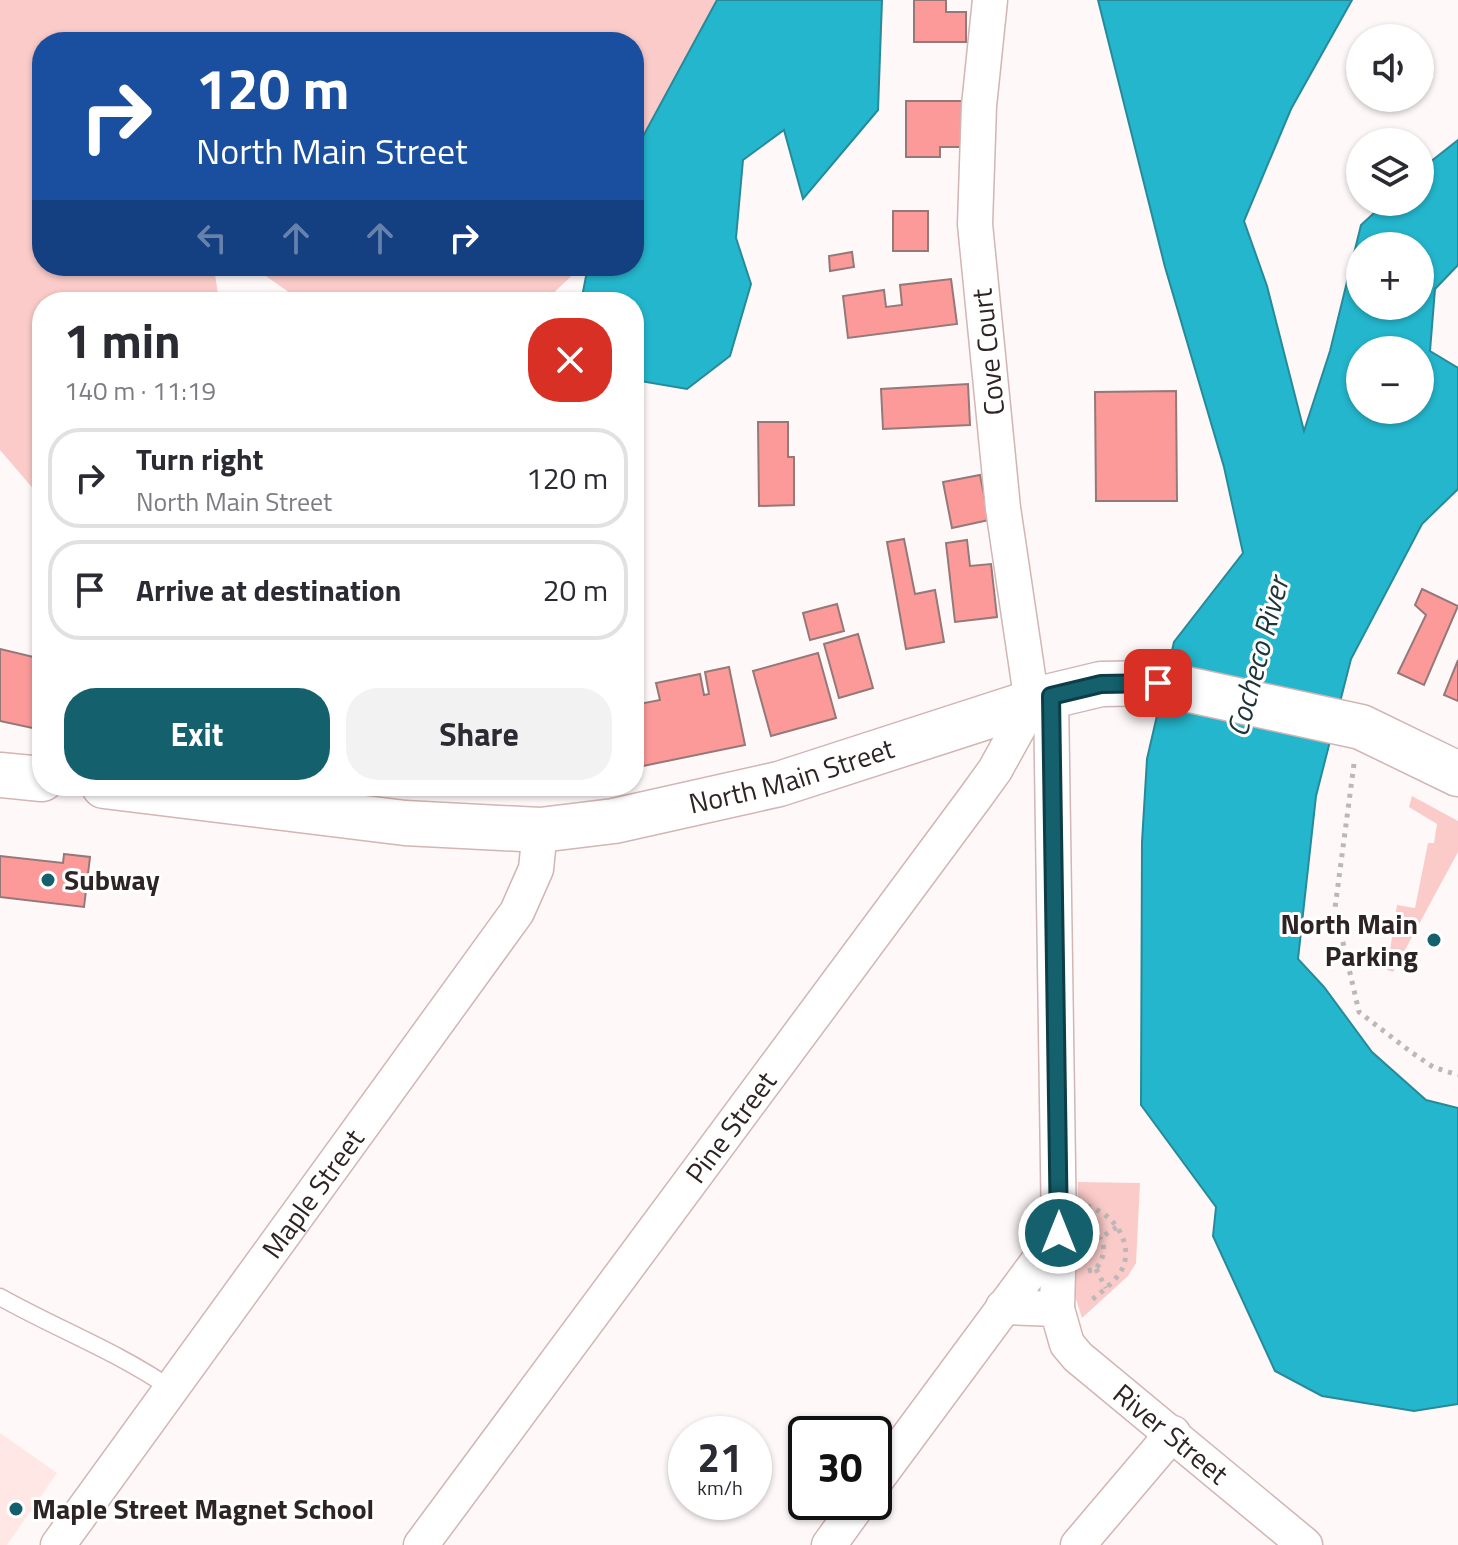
<!DOCTYPE html>
<html lang="en">
<head>
<meta charset="utf-8">
<style>
	body { margin:0; font-family:"Titillium Web",sans-serif; background:#f2f2f3; color:#2b2b33; height:100vh; display:flex; flex-direction:column; font-size:30px; white-space:nowrap }
	* { box-sizing:border-box; margin:0 }
	p { font-size:26px; color:#7c7c81 }
	.icon { flex:none; width:44px; height:44px; fill:none; stroke:currentColor; stroke-width:2; stroke-linecap:round; stroke-linejoin:round }
	.map { position:relative; flex:1; overflow:hidden }
	.details { position:absolute; left:32px; top:292px; width:612px; height:504px; display:flex; flex-direction:column; background:#fff; border-radius:32px; box-shadow:0 2px 6px #0004 }
	.details>* { flex:none }
	.hud { position:absolute; left:32px; top:32px; width:612px; height:244px; border-radius:32px; box-shadow:0 2px 6px #0004; background:#1a4fa0; color:#fff; overflow:hidden }
	.buttons { position:absolute; left:1346px; top:24px; display:grid; gap:16px }
	.buttons a { display:grid; place-items:center; width:88px; height:88px; border-radius:50%; background:#fff; box-shadow:0 2px 6px #0004; font-size:40px }
	.speed { position:absolute; left:668px; top:1416px; display:flex; gap:16px; font-size:40px; font-weight:700; text-align:center }
	.speed>* { display:grid; place-content:center; width:104px; height:104px; border-radius:50%; background:#fff; box-shadow:0 2px 6px #0004; line-height:1 }
	.speed small { font-size:20px; font-weight:400 }
	.speed .limit { border:4px solid #111; border-radius:12px; background:#fff; color:#111 }
	.pin { position:absolute; display:grid; place-items:center; width:68px; height:68px; color:#fff; margin:-34px; border-radius:16px; box-shadow:0 4px 12px #0006 }
	.me { position:absolute; width:88px; margin:-44px; rotate:0deg; stroke-linejoin:round; filter:drop-shadow(0 0 6px #0008) }
	.turn { display:flex; align-items:center; gap:28px; height:168px; padding:0 32px; font-size:36px }
	.turn .icon { width:104px; height:104px; stroke-width:2.5 }
	.turn b { display:block; font-size:56px; line-height:68px }
	.lanes { display:flex; align-items:center; height:76px; padding:0 32px; background:#0003; justify-content:center; gap:40px; direction:ltr }
	.lanes .off { opacity:.35 }
	.round { display:grid; place-items:center; flex:none; width:84px; height:84px; border-radius:32px; background:#f2f2f3 }
	.overview { display:flex; align-items:center; justify-content:space-between; height:136px; padding:0 32px }
	h1 { font-size:48px; font-weight:700; line-height:60px }
	.cta { display:flex; gap:16px; margin-top:auto; padding:16px 32px }
	.cta a { flex:1; height:92px; border-radius:32px; background:#14606d; color:#fff; font-size:32px; font-weight:700; line-height:92px; text-align:center }
	.cta a+a { background:#f2f2f3; color:#2b2b33 }
	ul { padding:0; list-style:none }
	li { display:flex; align-items:center; gap:24px; height:100px; margin:0 16px 12px; padding:0 16px; border:4px solid #e1e1e2; border-radius:32px }
	li div { flex:1 }
	li b { display:block; font-size:30px }
	li em { font-style:normal }
	.map>svg:first-child { display:block }
	.built { fill:#ffe7e6 }
	.green { fill:#facbc9 }
	.water { fill:#24b6cd; stroke:#278a9a; stroke-width:2; fill-rule:evenodd }
	.building { fill:#fc9a9a; stroke:#947978; stroke-width:2 }
	.lines { fill:none; stroke-linecap:round; stroke-linejoin:round }
	.lane-casing { stroke:#d2b5b4; stroke-width:19 }
	.street-casing { stroke:#d2b5b4; stroke-width:37 }
	.secondary-casing { stroke:#d2b5b4; stroke-width:47 }
	.path { stroke:#beb7b7; stroke-width:5; stroke-dasharray:4 6; stroke-linecap:butt }
	.lane { stroke:#fff; stroke-width:16 }
	.street { stroke:#fff; stroke-width:34 }
	.secondary { stroke:#fff; stroke-width:44 }
	.route-casing { stroke:#0d3e47; stroke-width:20 }
	.route { stroke:#14606d; stroke-width:14 }
	.poi-dot { fill:#14606d; stroke:#fff; stroke-width:3 }
	.labels { text-anchor:middle; stroke-width:6; stroke-linejoin:round; paint-order:stroke }
	.street-label { font-size:28px; fill:#2f2424; stroke:#fff }
	.poi-label { font-size:28px; font-weight:bold; fill:#2f2424; stroke:#fff; text-anchor:start }
	.water-label { font-size:30px; font-style:italic; fill:#1e3439; stroke:#fff }
</style>
</head>
<body>
<div class="map">
<svg width="1458" height="1545" viewBox="0 0 1458 1545">
	<rect width="100%" height="100%" fill="#fef8f8"/>
	<polygon class="built" points="0,1433 57,1473 7,1545 0,1545"/>
	<g class="green">
		<polygon points="0,0 717,0 634,153 634,42 42,42 42,266 214,266 219,302 42,302 42,499 0,450"/>
		<polygon points="224,266 582,266 544,302 303,302 263,274"/>
		<polygon points="1412,796 1458,821 1458,852 1393,972 1387,970 1397,905 1415,908 1428,843 1434,843 1437,824 1409,807"/>
		<polygon points="1078,1182 1140,1183 1136,1263 1128,1276 1082,1318 1075,1296"/>
	</g>
	<g class="water">
		<polygon points="717,0 882,0 878,110 803,199 784,130 743,160 736,238 751,284 730,356 687,389 634,380 634,302 581,302 588,266 634,266 634,153"/>
		<path d="M 1098,0 L 1352,0 L 1291,109 L 1244,221 L 1267,286 L 1304,431 L 1330,351 L 1361,225 L 1386,202 L 1420,202 L 1420,170 L 1458,140 L 1458,265 L 1435,289 L 1430,351 L 1458,368 L 1458,489 L 1422,524 L 1351,659 L 1316,796 L 1298,959 L 1324,987 L 1372,1052 L 1426,1100 L 1458,1108 L 1458,1404 L 1414,1411 L 1322,1396 L 1275,1371 L 1213,1236 L 1216,1207 L 1141,1105 L 1142,842 L 1147,759 L 1174,642 L 1243,553 L 1224,467 L 1165,267 ZM 1360,246 L 1420,246 L 1420,306 L 1360,306 ZM 1360,350 L 1420,350 L 1420,410 L 1360,410 Z"/>
	</g>
	<g class="building">
		<polygon points="914,0 946,0 946,12 966,12 966,42 914,42"/>
		<polygon points="906,101 963,101 963,147 940,147 940,157 906,157"/>
		<rect x="893" y="211" width="35" height="40"/>
		<polygon points="852,252 854,267 830,271 829,256"/>
		<polygon points="951,279 957,324 848,338 843,296 884,290 886,307 902,305 900,285"/>
		<polygon points="968,384 970,425 883,429 881,389"/>
		<polygon points="1176,391 1177,501 1096,501 1095,392"/>
		<polygon points="758,422 788,422 788,457 794,457 794,505 759,506"/>
		<polygon points="980,475 989,520 952,528 943,482"/>
		<polygon points="904,539 915,594 935,590 944,642 906,649 887,542"/>
		<polygon points="967,540 970,566 991,564 997,617 955,622 946,543"/>
		<polygon points="1422,589 1458,606 1424,685 1398,673 1426,615 1415,605"/>
		<polygon points="837,604 844,631 810,640 803,613"/>
		<polygon points="858,634 873,688 839,698 824,644"/>
		<polygon points="0,649 42,659 42,730 0,721"/>
		<polygon points="818,653 836,718 771,736 753,671"/>
		<polygon points="1458,660 1458,701 1444,695"/>
		<polygon points="729,667 745,745 638,767 634,745 634,705 660,700 656,683 700,674 704,695 709,694 705,672"/>
		<polygon points="64,854 90,857 84,907 0,897 0,856 63,863"/>
	</g>
	<g class="lines">
		<g class="lane-casing">
			<path id="lane" d="M 0,1297 C 57,1329 116,1351 170,1388"/>
		</g>
		<g class="street-casing">
			<g id="street">
				<path id="s1" d="M 1003,1307 L 1057,1309 L 1067,1344 L 1078,1357 L 1305,1545"/>
				<polyline points="1057,1309 1059,1233"/>
				<polyline points="874,1483 1059,1233 1051,696"/>
				<path id="s2" d="M 58,1545 L 517,912 L 536,869 L 540,830"/>
				<path id="s3" d="M 421,1545 L 974,799 L 995,770 L 1032,703 L 1003,508 L 975,224 L 979,106 L 990,0"/>
				<polyline points="829,1545 860,1502"/>
				<polyline points="1078,1545 1173,1433"/>
			</g>
		</g>
		<g class="secondary-casing">
			<g id="secondary">
				<polyline points="0,775 42,779"/>
				<path id="s4" d="M 104,786 L 405,823 L 540,830 L 614,821 L 779,784 L 1051,696 L 1101,684 L 1158,683 L 1361,727 L 1458,774"/>
			</g>
		</g>
		<g class="path">
			<polyline points="1354,764 1335,908 1359,1012 1411,1052 1433,1067 1458,1075"/>
			<path d="M 1087,1206 C 1113,1212 1136,1245 1121,1271 C 1114,1283 1100,1293 1089,1302"/>
			<polyline points="1087,1232 1100,1238 1117,1227"/>
			<polyline points="1096,1269 1106,1288"/>
			<path d="M 1088,1271 L 1096,1269 C 1103,1259 1107,1248 1100,1238"/>
		</g>
		<use href="#lane" class="lane"/>
		<use href="#street" class="street"/>
		<use href="#secondary" class="secondary"/>
	</g>
	<g class="lines">
		<g class="route-casing">
			<polyline id="route" points="1059,1233 1051,696 1101,684 1158,683"/>
		</g>
		<use href="#route" class="route"/>
	</g>
	<g class="poi-dot">
		<circle cx="48" cy="880" r="8"/>
		<circle cx="1434" cy="940" r="8"/>
		<circle cx="16" cy="1509" r="8"/>
	</g>
	<g class="labels">
		<g class="street-label">
			<text transform="translate(988 352) rotate(-96)" y="10">Cove Court</text>
			<text dy="10" stroke="none"><textPath href="#s4" startOffset="696">North Main Street</textPath></text>
			<text dy="10" stroke="none"><textPath href="#s3" startOffset="520">Pine Street</textPath></text>
			<text dy="10" stroke="none"><textPath href="#s2" startOffset="434">Maple Street</textPath></text>
			<text dy="10" stroke="none"><textPath href="#s1" startOffset="228">River Street</textPath></text>
		</g>
		<g class="poi-label">
			<text x="64" y="890">Subway</text>
			<text x="1418" y="934" text-anchor="end">North Main<tspan x="1418" dy="32">Parking</tspan></text>
			<text x="32" y="1519">Maple Street Magnet School</text>
		</g>
		<g class="water-label">
			<text transform="translate(1258 657) rotate(-75)" y="10">Cocheco River</text>
		</g>
	</g>
</svg>
<div class="buttons">
<a><svg class="icon" aria-label="sound" viewBox="0 0 24 24"><path d="M4 9h4l5-4v14l-5-4H4zM17 9q2 3 0 6"/></svg></a>
<a><svg class="icon" aria-label="layers" viewBox="0 0 24 24"><path d="M12 4l9 5-9 5-9-5zM3 14l9 5 9-5"/></svg></a>
<a>+</a>
<a>−</a>
</div>
<div class="speed"><div>21<small>km/h</small></div><div class="limit">30</div></div>
<div class="pin" style="left:1158px;top:683px;background:#d93025"><svg class="icon" aria-label="arrive" viewBox="0 0 24 24"><path d="M6 21V4h12l-3 4 3 4H6"/></svg></div>
<svg class="me" style="left:1059px;top:1233px" viewBox="-20 -20 40 40"><circle r="17" fill="#14606d" stroke="#fff" stroke-width="3"/><path d="M0-11L8 9 0 5-8 9z" fill="#fff"/></svg>
<div class="hud">
<div class="turn"><svg class="icon" aria-label="right" viewBox="0 0 24 24"><path d="M7 20v-9h11M14 6l5 5-5 5"/></svg><div><b>120 m</b>North Main Street</div></div>
<div class="lanes"><svg class="icon off" aria-label="left" viewBox="0 0 24 24"><path d="M17 20v-9H6M10 6l-5 5 5 5"/></svg><svg class="icon off" aria-label="ahead" viewBox="0 0 24 24"><path d="M12 20V5M6 11l6-6 6 6"/></svg><svg class="icon off" aria-label="ahead" viewBox="0 0 24 24"><path d="M12 20V5M6 11l6-6 6 6"/></svg><svg class="icon" aria-label="right" viewBox="0 0 24 24"><path d="M7 20v-9h11M14 6l5 5-5 5"/></svg></div>
</div>
<section class="details">
<div class="overview"><div><h1>1 min</h1><p>140 m · 11:19</p></div><a class="round" style="background:#d93025;color:#fff"><svg class="icon" aria-label="close" viewBox="0 0 24 24"><path d="M6 6l12 12M18 6L6 18"/></svg></a></div>
<ul>
<li><svg class="icon" aria-label="right" viewBox="0 0 24 24"><path d="M7 20v-9h11M14 6l5 5-5 5"/></svg><div><b>Turn right</b><p>North Main Street</p></div><em>120 m</em></li>
<li><svg class="icon" aria-label="arrive" viewBox="0 0 24 24"><path d="M6 21V4h12l-3 4 3 4H6"/></svg><div><b>Arrive at destination</b></div><em>20 m</em></li>
</ul>
<div class="cta"><a>Exit</a><a>Share</a></div>
</section>
</div>
</body>
</html>
